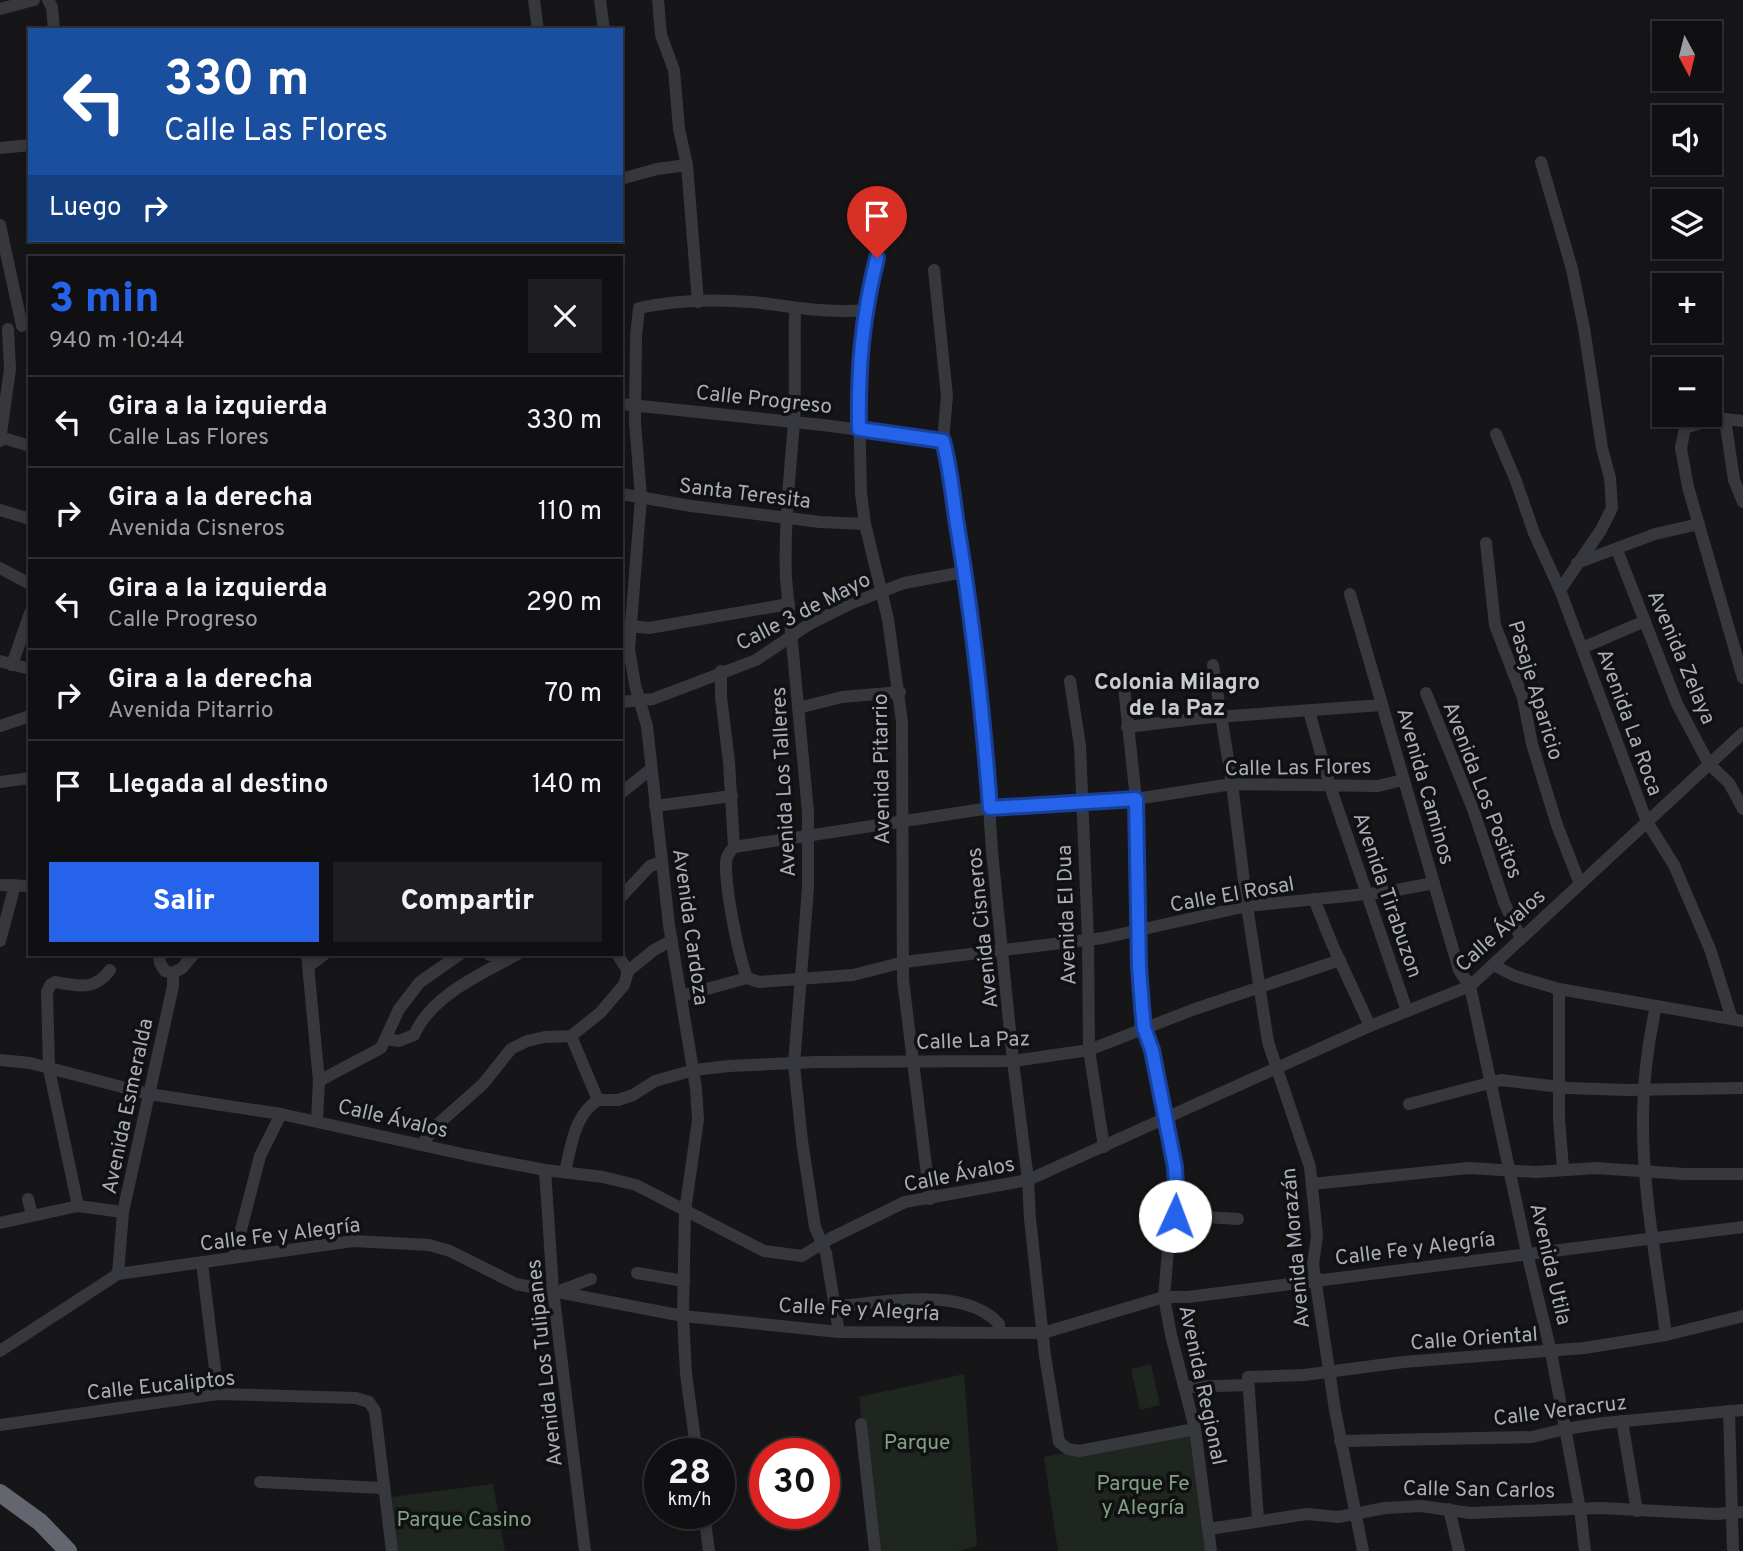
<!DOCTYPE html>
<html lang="es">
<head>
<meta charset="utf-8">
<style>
	body { margin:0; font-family:Overpass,sans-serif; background:#1e1e20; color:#f1f3f6; height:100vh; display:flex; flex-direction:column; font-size:26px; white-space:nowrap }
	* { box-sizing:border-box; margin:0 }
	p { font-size:23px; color:#9c9d9f }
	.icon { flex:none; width:38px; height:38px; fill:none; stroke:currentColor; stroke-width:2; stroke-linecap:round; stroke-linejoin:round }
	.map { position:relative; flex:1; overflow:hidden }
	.sheet { position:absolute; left:28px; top:256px; width:595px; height:700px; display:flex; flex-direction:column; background:#101012; border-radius:0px; box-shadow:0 4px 10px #0003,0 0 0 2px #303032 }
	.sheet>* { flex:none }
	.hud { position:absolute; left:28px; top:28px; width:595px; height:214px; border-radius:0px; box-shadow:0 4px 10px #0003,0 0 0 2px #303032; background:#1a4fa0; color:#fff; overflow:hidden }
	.needle { width:46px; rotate:173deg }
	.buttons { position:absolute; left:1652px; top:21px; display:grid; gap:14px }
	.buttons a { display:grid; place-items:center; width:70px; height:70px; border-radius:0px; background:#101012; box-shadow:0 4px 10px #0003,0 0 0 2px #303032; font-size:35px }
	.speed { position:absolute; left:644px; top:1438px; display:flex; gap:14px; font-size:35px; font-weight:700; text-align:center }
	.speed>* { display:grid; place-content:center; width:91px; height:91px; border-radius:50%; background:#101012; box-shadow:0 4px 10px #0003,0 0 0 2px #303032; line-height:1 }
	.speed small { font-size:18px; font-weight:400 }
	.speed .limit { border:10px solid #d22; background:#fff; color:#111 }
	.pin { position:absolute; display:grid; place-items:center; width:60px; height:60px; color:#fff; margin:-72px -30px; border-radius:50% 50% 50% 0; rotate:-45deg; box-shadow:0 0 7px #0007 }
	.pin .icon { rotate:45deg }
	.me { position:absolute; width:77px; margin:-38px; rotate:2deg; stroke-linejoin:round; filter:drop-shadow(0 0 5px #0008) }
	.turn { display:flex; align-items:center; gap:24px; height:147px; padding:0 21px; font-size:32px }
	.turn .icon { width:91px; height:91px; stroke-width:2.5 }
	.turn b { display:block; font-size:49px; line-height:60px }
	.then { display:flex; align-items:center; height:66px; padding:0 21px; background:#0003; gap:14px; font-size:26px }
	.round { display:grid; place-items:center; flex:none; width:74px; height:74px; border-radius:0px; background:#1e1e20 }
	.overview { display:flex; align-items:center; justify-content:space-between; height:119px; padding:0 21px }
	h1 { font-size:42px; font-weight:800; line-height:52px; color:#2563eb }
	.button { display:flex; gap:14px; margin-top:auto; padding:14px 21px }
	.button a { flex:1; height:80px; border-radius:0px; background:#2563eb; color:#fff; font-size:28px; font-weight:800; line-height:80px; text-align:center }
	.button a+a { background:#1e1e20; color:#f1f3f6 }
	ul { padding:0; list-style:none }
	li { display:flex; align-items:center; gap:21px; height:91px; padding:0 21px; border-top:2px solid #303032 }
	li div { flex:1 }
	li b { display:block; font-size:26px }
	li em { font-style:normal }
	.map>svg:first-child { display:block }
	.green { fill:#1e261f }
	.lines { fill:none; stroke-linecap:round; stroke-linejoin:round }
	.minor { stroke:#37383d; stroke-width:12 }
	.highway { stroke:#63666e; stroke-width:18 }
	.route-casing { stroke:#184099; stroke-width:18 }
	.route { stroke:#2563eb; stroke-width:12 }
	.labels { text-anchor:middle; stroke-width:7; stroke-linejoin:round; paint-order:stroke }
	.street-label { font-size:21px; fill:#a8adb8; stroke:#111113 }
	.park-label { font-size:21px; fill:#7fa381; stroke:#111113 }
	.neighbourhood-label { font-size:23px; font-weight:bold; fill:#c9ccd4; stroke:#111113 }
</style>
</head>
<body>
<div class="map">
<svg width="1743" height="1551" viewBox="0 0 1743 1551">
	<rect width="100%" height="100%" fill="#161618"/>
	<g class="green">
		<polygon points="1151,1364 1160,1405 1140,1410 1131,1369"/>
		<polygon points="964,1374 977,1546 959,1551 876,1551 859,1397"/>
		<polygon points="1195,1429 1211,1551 1058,1551 1044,1457"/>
		<polygon points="493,1484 505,1551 396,1551 392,1497"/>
	</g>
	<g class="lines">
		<g class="minor">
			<polyline points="48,0 52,7 54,30"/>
			<polyline points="534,0 538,30"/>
			<polyline points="600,0 604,30"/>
			<polyline points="658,0 661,35 674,70 679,129 687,165 698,302"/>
			<polyline points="0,9 34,0"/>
			<polyline points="0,148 30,145"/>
			<polyline points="1541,162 1572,269 1584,328 1602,448 1610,478 1612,508 1601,530 1560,590"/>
			<polyline points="621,179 657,169 687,165"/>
			<polyline points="0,225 22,326"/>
			<polyline points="877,258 867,296 860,341 859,402 861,493 865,524 888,619 902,722 903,980 930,1199"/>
			<polyline points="934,270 947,396 943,441 951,471 983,715 992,851 1013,1061 1028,1180 1030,1219 1045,1356 1059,1442 1068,1449 1079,1451 1195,1429"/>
			<path d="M 795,309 C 794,347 796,385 794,422 C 790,474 784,525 786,578 L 808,812 L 808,888 L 794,1064 L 802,1141 L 815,1227 L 826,1253 L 839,1332"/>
			<polyline points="621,404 823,425 943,441"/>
			<polyline points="1725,419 1734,480 1743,502"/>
			<polyline points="1743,421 1716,418 1685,428 1681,448 1688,487 1743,678"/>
			<polyline points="1496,434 1516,481 1534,533 1560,590 1647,822 1674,865 1710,949 1732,1019"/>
			<polyline points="0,437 30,446"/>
			<polyline points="0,441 10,369 8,329"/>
			<polyline points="621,494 691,506 820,522 865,524"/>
			<polyline points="0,510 30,519"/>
			<polyline points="1486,543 1495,625 1523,698 1532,744 1557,825 1580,884"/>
			<polyline points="1617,550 1677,704 1709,764 1729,783 1743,809"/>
			<polyline points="1577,563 1655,534 1699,524"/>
			<polyline points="0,568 30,584"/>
			<polyline points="1350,594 1459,970 1470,986 1527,1253 1551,1352 1580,1509 1585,1551"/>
			<polyline points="621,625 649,628 789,604"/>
			<polyline points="1582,648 1645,621"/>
			<polyline points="0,661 30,669"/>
			<polyline points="12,665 30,613"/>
			<polyline points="1213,665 1232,784 1247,906 1268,1042 1310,1167 1317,1236 1313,1264 1335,1410 1363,1551"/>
			<path d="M 721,671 L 721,697 L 729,762 L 734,847 C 729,852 725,858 726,866 C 726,893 738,953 747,978"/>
			<polyline points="1070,681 1080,746 1088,939 1089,1050 1104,1147"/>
			<polyline points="1124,687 1136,799 1139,967 1144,1028 1152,1050 1175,1167 1177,1206 1169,1239 1164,1297 1171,1335 1195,1429 1211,1551"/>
			<polyline points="1426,693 1473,809 1504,902 1521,939"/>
			<polyline points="621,702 653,699 756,660 808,625 850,604 904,583 964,572"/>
			<polyline points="798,708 842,697 900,692"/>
			<polyline points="1309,711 1330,786 1407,1011"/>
			<polyline points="0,726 30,716"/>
			<polyline points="1127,727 1202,718 1382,705"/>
			<polyline points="0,782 30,778"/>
			<polyline points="621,793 651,769"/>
			<polyline points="655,806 732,796"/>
			<polyline points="734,847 990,808 1136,799 1232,784 1378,786 1403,780"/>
			<polyline points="0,885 30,886"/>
			<polyline points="621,897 650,866 661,862"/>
			<polyline points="1314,899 1332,944 1370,1026"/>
			<polyline points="0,941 15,885"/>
			<polyline points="159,954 160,963 165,971 173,973"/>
			<polyline points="307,954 319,1081 317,1121"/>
			<polyline points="488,954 505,961"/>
			<polyline points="617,954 628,971"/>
			<polyline points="1493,965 1515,976 1559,989 1743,1021"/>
			<polyline points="309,966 325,954"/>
			<polyline points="628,971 654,950 672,940"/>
			<polyline points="173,973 182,968 194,954"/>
			<polyline points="747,978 759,982 853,975 904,962 1103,938 1247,906 1386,892 1434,883"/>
			<polyline points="1559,989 1559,1119 1563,1168"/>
			<polyline points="681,996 747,978"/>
			<path d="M 1656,1006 C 1648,1043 1643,1080 1643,1117 C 1642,1189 1657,1264 1666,1335"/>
			<polyline points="571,1036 598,1100 618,1100 633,1095 655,1081 694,1070 729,1066 815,1062 1013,1061 1089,1050 1192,1010 1340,960"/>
			<path d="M 386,1039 L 399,1041 L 414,1035 C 432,995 481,974 518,954"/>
			<polyline points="0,1060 30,1063 149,1094 281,1114 467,1155 545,1170 603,1177 636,1185 764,1251 802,1256 831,1238 905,1202 1028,1180 1370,1026 1470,986 1743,733"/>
			<polyline points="319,1081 381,1048 399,1009 420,982 460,954"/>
			<polyline points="1409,1104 1501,1080 1569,1088 1626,1090 1743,1088"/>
			<polyline points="421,1145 438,1124 483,1084 511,1049 527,1041 545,1037 571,1036 600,1013 624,985 628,971"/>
			<polyline points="545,1170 553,1290 585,1551"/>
			<path d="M 565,1172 C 571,1147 574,1115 598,1100"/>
			<polyline points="1312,1184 1468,1168 1536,1172 1596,1168 1684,1174 1743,1174"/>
			<polyline points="28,1199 32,1215"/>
			<path d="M 78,1206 L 49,1069 L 47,992 L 51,984 L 55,982 C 78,986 95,991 110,970"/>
			<polyline points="1175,1215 1238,1219"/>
			<polyline points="0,1223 78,1206 123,1212"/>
			<polyline points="234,1257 260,1156 281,1114"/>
			<polyline points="202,1263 218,1394"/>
			<polyline points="637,1273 684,1281"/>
			<polyline points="118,1274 123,1212 173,986 173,973"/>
			<polyline points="562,1290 591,1279"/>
			<path d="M 836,1306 C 883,1303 964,1285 999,1324 L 999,1333"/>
			<polyline points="0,1351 118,1274 353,1241 429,1245 450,1251 516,1284 683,1316 839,1332 1043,1333 1164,1297 1188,1297 1743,1227"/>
			<polyline points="1184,1387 1248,1385"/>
			<polyline points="1729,1411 1733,1551"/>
			<polyline points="1622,1421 1637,1511"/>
			<polyline points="861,1424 875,1551"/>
			<polyline points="0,1425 218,1394 356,1398 369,1402 375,1411 392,1551"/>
			<polyline points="1340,1441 1532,1437 1565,1429 1604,1423 1743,1410"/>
			<path d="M 697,1454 L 686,1374 L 683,1316 L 685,1211 L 698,1120 L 696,1088 L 669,925 L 647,726 L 635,685 L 629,649 L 641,498 L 635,422 L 636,336 L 639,308 C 675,300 715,299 752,302 C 791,306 826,314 865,310"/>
			<polyline points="260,1482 383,1488"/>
			<polyline points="1449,1509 1459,1551"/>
			<polyline points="704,1514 709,1551"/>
			<polyline points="1258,1520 1248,1377 1304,1375 1403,1362 1584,1348 1666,1335 1743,1316"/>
			<polyline points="1209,1529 1307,1514 1338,1517 1385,1508 1421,1506 1470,1513 1601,1508 1715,1514 1743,1512"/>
		</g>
		<polyline class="highway" points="0,1493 40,1522 68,1551"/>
	</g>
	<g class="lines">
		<g class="route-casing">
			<path id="route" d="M 877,258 C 862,318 858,368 859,429 L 943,441 C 951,471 953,501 958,531 C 973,623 983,715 990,808 L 1136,799 L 1139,967 L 1142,1007 L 1144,1028 L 1152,1050 L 1175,1167 L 1177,1206 L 1175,1216"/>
		</g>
		<use href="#route" class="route"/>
	</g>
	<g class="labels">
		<g class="street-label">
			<text transform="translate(764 399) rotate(6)" y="7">Calle Progreso</text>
			<text transform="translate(745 493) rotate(7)" y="7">Santa Teresita</text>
			<text transform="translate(803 611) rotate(-27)" y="7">Calle 3 de Mayo</text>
			<text transform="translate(1682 657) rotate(67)" y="7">Avenida Zelaya</text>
			<text transform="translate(1536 690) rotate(73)" y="7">Pasaje Aparicio</text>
			<text transform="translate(1630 722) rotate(70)" y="7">Avenida La Roca</text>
			<text transform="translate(1298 767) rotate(-1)" y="7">Calle Las Flores</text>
			<text transform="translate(881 769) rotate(-91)" y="7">Avenida Pitarrio</text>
			<text transform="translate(783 782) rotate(-93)" y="7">Avenida Los Talleres</text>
			<text transform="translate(1426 786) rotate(74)" y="7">Avenida Caminos</text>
			<text transform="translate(1483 790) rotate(69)" y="7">Avenida Los Positos</text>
			<text transform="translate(1232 894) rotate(-10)" y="7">Calle El Rosal</text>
			<text transform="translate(1388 895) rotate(71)" y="7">Avenida Tirabuzon</text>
			<text transform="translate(1066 915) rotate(-92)" y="7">Avenida El Dua</text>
			<text transform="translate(691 927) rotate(82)" y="7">Avenida Cardoza</text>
			<text transform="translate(982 928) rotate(-96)" y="7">Avenida Cisneros</text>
			<text transform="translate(1500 930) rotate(-42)" y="7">Calle Ávalos</text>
			<text transform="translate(973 1040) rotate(-2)" y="7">Calle La Paz</text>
			<text transform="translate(127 1106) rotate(-78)" y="7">Avenida Esmeralda</text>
			<text transform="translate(393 1118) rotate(13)" y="7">Calle Ávalos</text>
			<text transform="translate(959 1174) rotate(-11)" y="7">Calle Ávalos</text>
			<text transform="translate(280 1234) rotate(-7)" y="7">Calle Fe y Alegría</text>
			<text transform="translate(1295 1248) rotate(-95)" y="7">Avenida Morazán</text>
			<text transform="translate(1415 1248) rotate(-7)" y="7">Calle Fe y Alegría</text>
			<text transform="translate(1551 1264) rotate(77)" y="7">Avenida Utila</text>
			<text transform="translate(859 1309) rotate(3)" y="7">Calle Fe y Alegría</text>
			<text transform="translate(1474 1338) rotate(-4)" y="7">Calle Oriental</text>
			<text transform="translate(544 1363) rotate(-96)" y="7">Avenida Los Tulipanes</text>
			<text transform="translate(161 1385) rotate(-6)" y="7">Calle Eucaliptos</text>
			<text transform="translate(1203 1385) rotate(78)" y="7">Avenida Regional</text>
			<text transform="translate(1560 1410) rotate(-7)" y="7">Calle Veracruz</text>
			<text transform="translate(1479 1489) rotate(1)" y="7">Calle San Carlos</text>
		</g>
		<g class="park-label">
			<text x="917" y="1449">Parque</text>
			<text x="1143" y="1490">Parque Fe<tspan x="1143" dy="24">y Alegría</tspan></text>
			<text x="464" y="1526">Parque Casino</text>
		</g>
		<g class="neighbourhood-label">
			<text x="1177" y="689">Colonia Milagro<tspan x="1177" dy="26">de la Paz</tspan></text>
		</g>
	</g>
</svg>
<div class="buttons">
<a><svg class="needle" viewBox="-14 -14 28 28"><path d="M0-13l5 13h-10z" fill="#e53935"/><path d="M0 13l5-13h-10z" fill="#9c9d9f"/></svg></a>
<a><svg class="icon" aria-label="sound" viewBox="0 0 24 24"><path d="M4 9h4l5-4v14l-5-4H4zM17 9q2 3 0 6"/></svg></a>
<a><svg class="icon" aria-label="layers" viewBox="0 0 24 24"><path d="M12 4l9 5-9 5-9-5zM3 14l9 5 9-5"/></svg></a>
<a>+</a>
<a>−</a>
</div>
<div class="speed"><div>28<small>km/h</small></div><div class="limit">30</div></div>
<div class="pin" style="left:877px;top:258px;background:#d93025"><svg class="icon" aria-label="arrive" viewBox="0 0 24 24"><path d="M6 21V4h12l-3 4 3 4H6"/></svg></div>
<svg class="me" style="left:1175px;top:1216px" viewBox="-20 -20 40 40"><circle r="19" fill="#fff"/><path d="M0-13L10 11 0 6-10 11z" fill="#2563eb"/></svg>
<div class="hud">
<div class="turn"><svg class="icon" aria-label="left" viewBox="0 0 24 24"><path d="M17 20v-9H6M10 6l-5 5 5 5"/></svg><div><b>330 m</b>Calle Las Flores</div></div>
<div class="then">Luego<svg class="icon" aria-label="right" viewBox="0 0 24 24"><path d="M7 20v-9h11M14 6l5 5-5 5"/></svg></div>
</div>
<section class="sheet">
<div class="overview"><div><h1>3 min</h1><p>940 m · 10:44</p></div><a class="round"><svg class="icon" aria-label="close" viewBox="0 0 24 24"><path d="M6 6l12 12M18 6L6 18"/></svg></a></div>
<ul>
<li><svg class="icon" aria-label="left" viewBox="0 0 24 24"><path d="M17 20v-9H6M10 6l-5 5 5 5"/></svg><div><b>Gira a la izquierda</b><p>Calle Las Flores</p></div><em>330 m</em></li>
<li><svg class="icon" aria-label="right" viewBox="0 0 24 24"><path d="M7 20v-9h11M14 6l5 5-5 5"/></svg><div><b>Gira a la derecha</b><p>Avenida Cisneros</p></div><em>110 m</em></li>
<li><svg class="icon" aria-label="left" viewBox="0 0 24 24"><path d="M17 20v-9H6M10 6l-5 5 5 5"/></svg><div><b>Gira a la izquierda</b><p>Calle Progreso</p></div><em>290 m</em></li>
<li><svg class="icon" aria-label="right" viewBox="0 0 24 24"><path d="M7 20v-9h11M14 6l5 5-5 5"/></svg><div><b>Gira a la derecha</b><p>Avenida Pitarrio</p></div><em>70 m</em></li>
<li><svg class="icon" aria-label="arrive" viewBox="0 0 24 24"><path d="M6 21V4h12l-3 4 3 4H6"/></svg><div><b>Llegada al destino</b></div><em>140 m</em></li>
</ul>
<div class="button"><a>Salir</a><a>Compartir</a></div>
</section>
</div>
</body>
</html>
